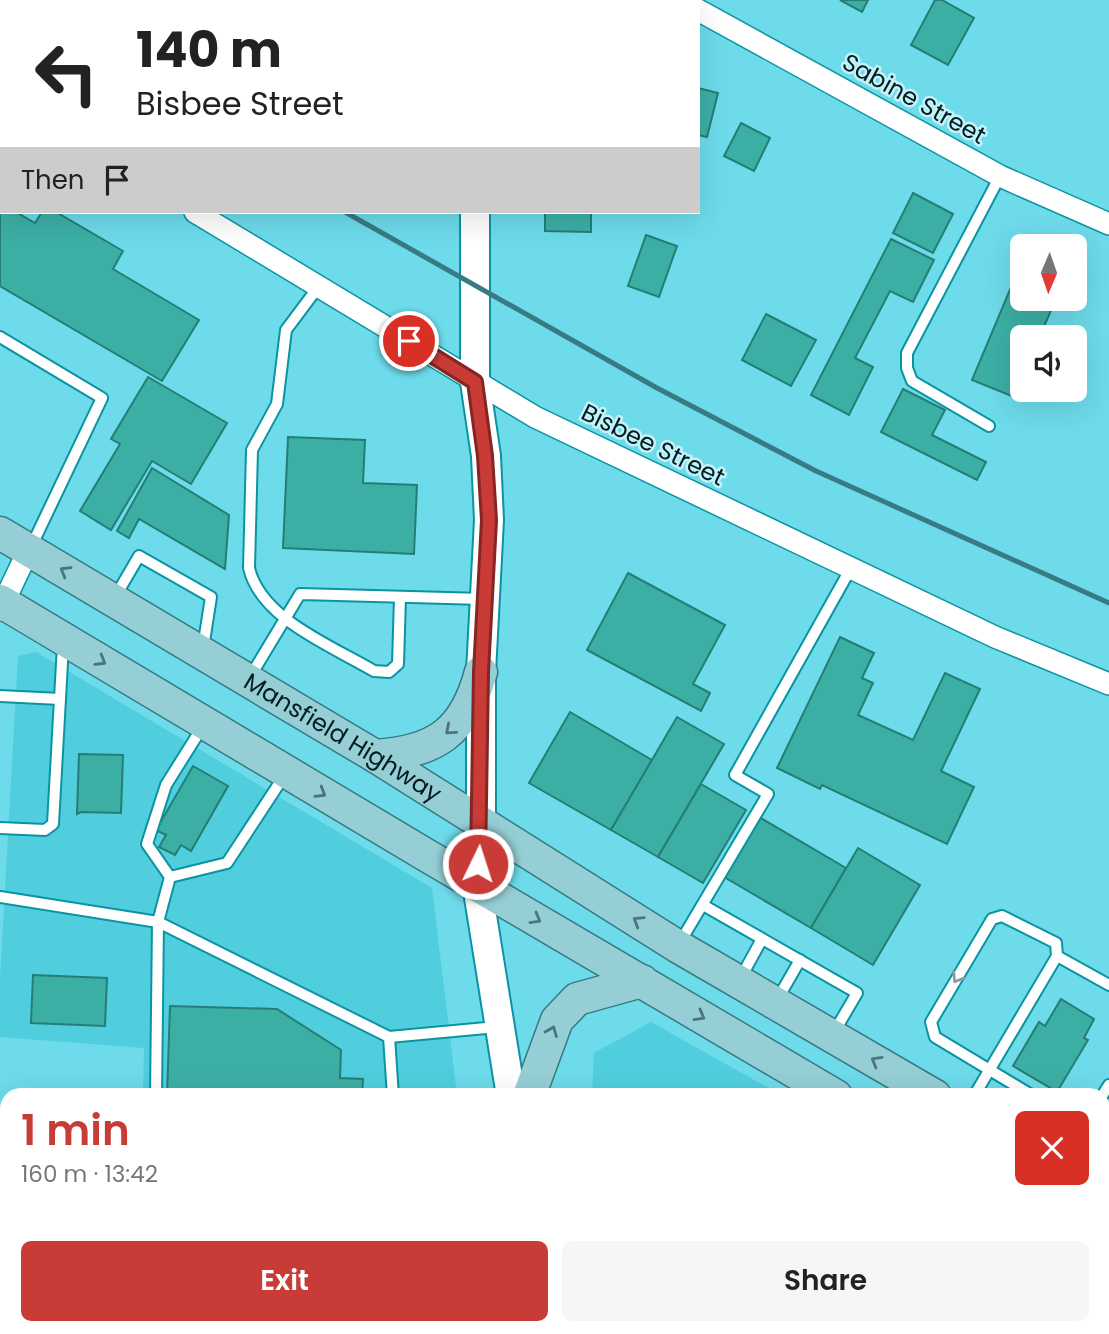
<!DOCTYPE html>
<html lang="en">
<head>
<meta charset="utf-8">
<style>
	body { margin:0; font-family:Poppins,sans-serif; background:#f6f6f6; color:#222; height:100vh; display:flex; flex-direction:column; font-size:26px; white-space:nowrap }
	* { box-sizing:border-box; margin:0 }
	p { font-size:23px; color:#767676 }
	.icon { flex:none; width:38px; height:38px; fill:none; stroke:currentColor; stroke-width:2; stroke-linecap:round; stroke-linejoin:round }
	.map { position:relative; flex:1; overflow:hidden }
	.sheet { position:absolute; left:0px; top:1088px; width:1110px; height:247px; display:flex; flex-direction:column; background:#fff; border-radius:21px 21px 0 0; box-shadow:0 7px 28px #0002 }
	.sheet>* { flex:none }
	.banner { position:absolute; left:0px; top:0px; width:700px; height:214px; box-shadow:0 7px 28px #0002; background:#fff; color:#222; overflow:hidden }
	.needle { width:46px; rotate:182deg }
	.buttons { position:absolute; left:1010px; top:234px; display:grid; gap:14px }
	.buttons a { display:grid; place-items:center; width:77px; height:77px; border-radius:10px; background:#fff; box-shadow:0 7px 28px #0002; font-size:35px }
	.pin { position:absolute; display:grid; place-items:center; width:60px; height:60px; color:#fff; margin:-30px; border:4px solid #fff; border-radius:50%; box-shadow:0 2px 7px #0007 }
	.me { position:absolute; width:77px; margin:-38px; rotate:4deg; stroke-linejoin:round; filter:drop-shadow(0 0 5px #0008) }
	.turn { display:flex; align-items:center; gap:24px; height:147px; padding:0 21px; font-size:32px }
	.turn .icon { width:91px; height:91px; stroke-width:2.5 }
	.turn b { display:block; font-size:49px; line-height:60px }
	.then { display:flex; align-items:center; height:66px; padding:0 21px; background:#0003; gap:14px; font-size:26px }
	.round { display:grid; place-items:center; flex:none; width:74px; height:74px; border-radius:10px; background:#f6f6f6 }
	.headline { display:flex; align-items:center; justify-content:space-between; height:119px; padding:0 21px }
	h1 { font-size:42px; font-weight:600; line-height:52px; color:#c93b37 }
	.action { display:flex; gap:14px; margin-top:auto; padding:14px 21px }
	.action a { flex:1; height:80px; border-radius:10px; background:#c93b37; color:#fff; font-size:28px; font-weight:600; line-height:80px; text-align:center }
	.action a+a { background:#f6f6f6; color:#222 }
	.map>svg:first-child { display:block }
	.built { fill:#50cedd }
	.building { fill:#3cafa5; stroke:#257d75; stroke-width:2 }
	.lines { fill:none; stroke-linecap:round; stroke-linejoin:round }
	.service-casing { stroke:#0a94a2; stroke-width:14 }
	.minor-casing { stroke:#0a94a2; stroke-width:24 }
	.secondary-casing { stroke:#0a94a2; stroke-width:32 }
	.primary-casing { stroke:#357a83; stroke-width:35 }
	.service { stroke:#fff; stroke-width:10 }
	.minor { stroke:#fff; stroke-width:21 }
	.secondary { stroke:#fff; stroke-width:28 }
	.primary { stroke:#95ced5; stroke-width:32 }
	.rail { stroke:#387b84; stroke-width:5 }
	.oneway { stroke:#4c757a }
	.oneway2 { stroke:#8e999a }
	.route-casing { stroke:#832624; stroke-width:18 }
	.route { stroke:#c93b37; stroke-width:12 }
	.labels { text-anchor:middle; stroke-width:5; stroke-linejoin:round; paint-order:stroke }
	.street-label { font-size:24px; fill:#041c1f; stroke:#c2f3fa }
</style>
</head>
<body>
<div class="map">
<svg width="1109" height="1334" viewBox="0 0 1109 1334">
	<rect width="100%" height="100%" fill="#6ddbea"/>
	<g class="built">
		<polygon points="36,652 432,888 457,1095 143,1095 144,1048 0,1037 0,979 18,656"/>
		<polygon points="651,1022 781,1095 592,1095 594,1053"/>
		<polygon points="1103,1278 1109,1281 1109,1334 580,1334 580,1328 1102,1328"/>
	</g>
	<g class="building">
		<polygon points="253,0 305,0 253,2"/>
		<polygon points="840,0 868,0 862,12"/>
		<polygon points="935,0 942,0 974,18 948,65 911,45"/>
		<polygon points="698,88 718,93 707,137 698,135"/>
		<polygon points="741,123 770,138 754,171 724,156"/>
		<polygon points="913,193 953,214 933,253 893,233"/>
		<polygon points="0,202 2,212 16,212 35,223 42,212 56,212 123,251 113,269 199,320 162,381 0,286"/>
		<polygon points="545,212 591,212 591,232 545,231"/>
		<polygon points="646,235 677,246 659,297 628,286"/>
		<polygon points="891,239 934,260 913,302 890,291 855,358 873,367 849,415 811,395"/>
		<polygon points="1022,261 1022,299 1056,299 1039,338 1022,338 1022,378 1014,397 972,380"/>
		<polygon points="766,314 816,340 791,386 742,360"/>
		<polygon points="148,377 227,423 191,484 152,461 111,530 80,511 120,444 111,439"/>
		<polygon points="903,389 945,410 932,435 986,462 977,480 881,432"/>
		<polygon points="288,437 365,440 363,483 417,485 414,554 283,548"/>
		<polygon points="152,468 229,515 225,569 139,519 129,538 117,531"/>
		<polygon points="628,573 725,625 693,684 710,693 701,711 587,650"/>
		<polygon points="840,637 874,653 862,678 873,683 858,715 913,740 945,673 980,689 941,771 974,787 947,844 822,785 820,789 777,768"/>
		<polygon points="570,712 652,760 611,830 529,783"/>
		<polygon points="677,717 724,744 658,857 611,830"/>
		<polygon points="79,754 123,755 121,813 81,812 77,814"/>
		<polygon points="193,766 228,786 191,851 181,845 175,855 159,847 166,835 156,830"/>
		<polygon points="701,784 746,810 703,883 658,857"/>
		<polygon points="759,817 846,868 811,928 724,877"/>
		<polygon points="858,848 920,885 873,965 811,928"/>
		<polygon points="33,975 107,978 105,1026 31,1023"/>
		<polygon points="1061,999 1094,1019 1084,1038 1088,1040 1057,1092 1013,1066 1039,1022 1045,1026"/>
		<polygon points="170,1006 277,1009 341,1050 340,1078 363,1079 362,1096 167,1096"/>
		<polygon points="1102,1321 1109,1322 1109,1327 1100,1334 1029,1334 1029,1328 1102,1328"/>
		<rect x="26" y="1328" width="32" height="6"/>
		<rect x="675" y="1328" width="97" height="6"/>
	</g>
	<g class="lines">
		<g class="service-casing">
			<g id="service">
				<path d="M 319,286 L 286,330 L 277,404 L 252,450 L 249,568 C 261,619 332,646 374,671 L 389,672 L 398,664 L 400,597"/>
				<polyline points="0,337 102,398 31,547"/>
				<polyline points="989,426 912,381 907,368 907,353 1000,176"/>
				<polyline points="115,597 139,556 211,597 203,648"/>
				<polyline points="250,677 300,594 484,599"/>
				<polyline points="0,696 60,699"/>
				<polyline points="0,828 45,830 53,824 63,645"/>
				<polyline points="170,877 147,844 166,785 203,726"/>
				<polyline points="0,897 158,922 170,877 227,863 286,773"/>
				<polyline points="703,905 857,993 833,1034"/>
				<polyline points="679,944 768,794 735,775 851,568"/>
				<polyline points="1057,956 1109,985"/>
				<polyline points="740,979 762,939"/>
				<polyline points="777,1000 800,960"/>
				<polyline points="389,1037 393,1096"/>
				<polyline points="156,1096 158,922 389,1037 497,1027"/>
				<polyline points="974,1096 1057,956 1056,943 1002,916 992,919 931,1022 935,1037 1033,1096"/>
				<polyline points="1102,1096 1109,1085"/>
				<polyline points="618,1334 618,1328"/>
				<polyline points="806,1334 807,1328"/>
			</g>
		</g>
		<g class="minor-casing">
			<g id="minor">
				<polyline points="679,0 683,2"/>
				<polyline points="698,10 1000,176 1109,224"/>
				<polyline points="0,95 2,96"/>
				<polyline points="195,212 535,417 995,637 1109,684"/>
				<polyline points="0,610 29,549"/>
			</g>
		</g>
		<g class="secondary-casing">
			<g id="secondary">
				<polyline points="481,2 481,0"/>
				<polyline points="475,212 475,382 486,456 489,520 481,672 481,823 477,885 511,1096"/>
				<polyline points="522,1334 522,1328"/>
			</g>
		</g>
		<g class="primary-casing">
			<g id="primary">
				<path id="s1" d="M 0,533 L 375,756 L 677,946 L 935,1096"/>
				<polyline points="0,601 426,855 836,1096"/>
				<path d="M 375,756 C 436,752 465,732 481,672"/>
				<polyline points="529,1096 557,1020 577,999 642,981"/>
				<polyline points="1102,1193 1109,1197"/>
				<polyline points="1102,1251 1109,1255"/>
			</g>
		</g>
		<use href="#service" class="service"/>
		<use href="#minor" class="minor"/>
		<use href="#secondary" class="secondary"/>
		<use href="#primary" class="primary"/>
		<g class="rail">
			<polyline points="0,12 2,13"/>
			<polyline points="345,212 657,388 816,471 1109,603"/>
		</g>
	</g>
	<defs><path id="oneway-chevron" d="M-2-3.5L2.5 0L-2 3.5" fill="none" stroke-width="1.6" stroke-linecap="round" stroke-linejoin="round" transform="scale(1.75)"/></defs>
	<g class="oneway">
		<use href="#oneway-chevron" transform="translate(65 571) rotate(-149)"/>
		<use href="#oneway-chevron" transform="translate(101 661) rotate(31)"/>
		<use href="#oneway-chevron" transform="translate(450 730) rotate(139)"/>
		<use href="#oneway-chevron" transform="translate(321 793) rotate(31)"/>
		<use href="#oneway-chevron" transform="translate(536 919) rotate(30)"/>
		<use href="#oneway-chevron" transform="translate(638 921) rotate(-148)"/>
		<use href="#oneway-chevron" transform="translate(700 1016) rotate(30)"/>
		<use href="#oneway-chevron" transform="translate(552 1031) rotate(-68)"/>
		<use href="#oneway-chevron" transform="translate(876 1061) rotate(-150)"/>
	</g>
	<use class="oneway2" href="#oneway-chevron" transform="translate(957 978) rotate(121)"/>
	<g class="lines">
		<g class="route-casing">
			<polyline id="route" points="409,341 475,382 485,456 489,520 481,672 478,864"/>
		</g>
		<use href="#route" class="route"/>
	</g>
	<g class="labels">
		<g class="street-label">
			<text transform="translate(914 99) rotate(29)" y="8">Sabine Street</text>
			<text transform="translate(653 445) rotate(26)" y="8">Bisbee Street</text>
			<text dy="8" stroke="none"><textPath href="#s1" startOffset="399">Mansfield Highway</textPath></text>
		</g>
	</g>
</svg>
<div class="buttons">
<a><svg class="needle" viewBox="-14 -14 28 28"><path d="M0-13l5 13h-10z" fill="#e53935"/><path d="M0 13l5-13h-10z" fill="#767676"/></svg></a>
<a><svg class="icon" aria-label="sound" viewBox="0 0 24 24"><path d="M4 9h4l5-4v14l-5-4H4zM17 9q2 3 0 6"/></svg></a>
</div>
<div class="pin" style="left:409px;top:341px;background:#d93025"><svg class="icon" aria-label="arrive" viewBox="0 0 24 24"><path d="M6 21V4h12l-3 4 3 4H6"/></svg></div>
<svg class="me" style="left:478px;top:864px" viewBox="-20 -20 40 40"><circle r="17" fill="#c93b37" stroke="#fff" stroke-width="3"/><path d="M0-11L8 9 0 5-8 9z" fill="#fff"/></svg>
<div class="banner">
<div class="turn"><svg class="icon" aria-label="left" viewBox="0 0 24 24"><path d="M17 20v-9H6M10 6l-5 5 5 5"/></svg><div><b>140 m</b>Bisbee Street</div></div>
<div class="then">Then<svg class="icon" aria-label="arrive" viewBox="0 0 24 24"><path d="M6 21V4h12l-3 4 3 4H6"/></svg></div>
</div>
<section class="sheet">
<div class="headline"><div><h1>1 min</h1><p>160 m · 13:42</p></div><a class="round" style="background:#d93025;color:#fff"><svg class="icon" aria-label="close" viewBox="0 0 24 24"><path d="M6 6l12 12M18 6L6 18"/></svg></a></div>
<div class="action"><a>Exit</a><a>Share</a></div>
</section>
</div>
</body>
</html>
